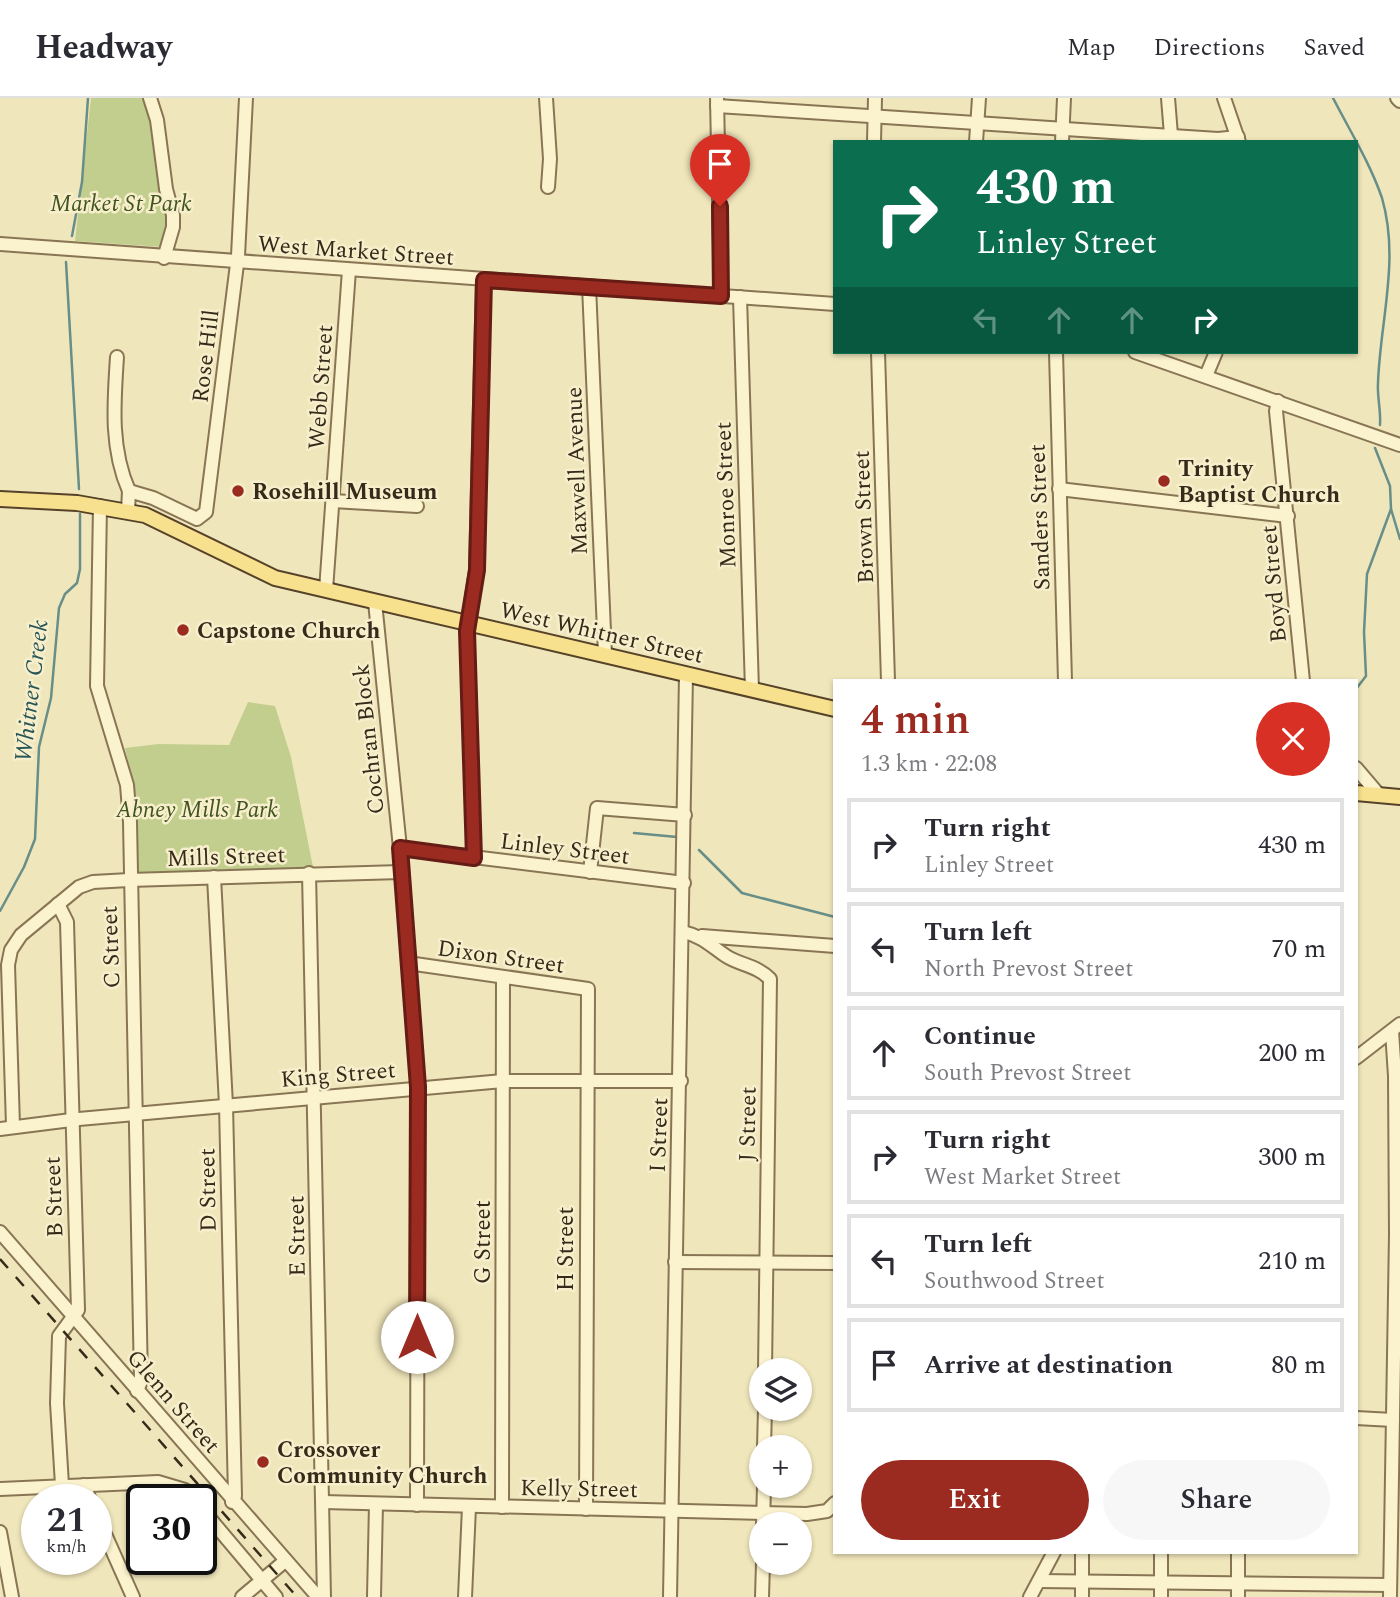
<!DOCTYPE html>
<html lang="en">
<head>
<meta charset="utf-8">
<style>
	body { margin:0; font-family:Spectral,serif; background:#f7f7f7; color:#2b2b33; height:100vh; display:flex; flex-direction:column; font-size:26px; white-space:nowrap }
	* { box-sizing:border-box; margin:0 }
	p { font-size:23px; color:#7c7c81 }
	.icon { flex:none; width:38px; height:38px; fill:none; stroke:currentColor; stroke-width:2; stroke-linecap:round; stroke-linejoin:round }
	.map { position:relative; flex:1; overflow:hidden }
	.side { position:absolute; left:833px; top:581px; width:525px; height:875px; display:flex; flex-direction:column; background:#fff; border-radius:0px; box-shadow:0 2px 5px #0004 }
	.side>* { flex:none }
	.hud { position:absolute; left:833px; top:42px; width:525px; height:214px; border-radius:0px; box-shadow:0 2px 5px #0004; background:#0b6e4f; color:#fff; overflow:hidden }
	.fabs { position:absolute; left:749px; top:1260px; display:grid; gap:14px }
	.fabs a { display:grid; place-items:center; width:63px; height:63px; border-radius:50%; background:#fff; box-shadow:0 2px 5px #0004; font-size:35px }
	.speed { position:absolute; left:21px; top:1386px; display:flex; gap:14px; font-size:35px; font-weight:700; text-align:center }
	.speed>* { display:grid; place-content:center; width:91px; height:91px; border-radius:50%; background:#fff; box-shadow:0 2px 5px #0004; line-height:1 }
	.speed small { font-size:18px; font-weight:400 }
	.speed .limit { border:4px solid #111; border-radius:10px; background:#fff; color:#111 }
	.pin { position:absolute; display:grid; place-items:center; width:60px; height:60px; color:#fff; margin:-72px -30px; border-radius:50% 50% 50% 0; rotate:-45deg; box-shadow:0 0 7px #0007 }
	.pin .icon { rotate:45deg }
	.me { position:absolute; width:77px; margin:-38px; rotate:0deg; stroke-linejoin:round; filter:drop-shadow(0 0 5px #0008) }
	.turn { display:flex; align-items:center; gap:24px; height:147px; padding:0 28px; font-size:32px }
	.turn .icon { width:91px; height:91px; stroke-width:2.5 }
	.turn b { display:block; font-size:49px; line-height:60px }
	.lanes { display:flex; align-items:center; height:66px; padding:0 28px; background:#0003; justify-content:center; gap:35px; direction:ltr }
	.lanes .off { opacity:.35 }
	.round { display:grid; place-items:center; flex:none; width:74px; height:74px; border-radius:37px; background:#f7f7f7 }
	.headline { display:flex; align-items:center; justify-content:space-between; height:119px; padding:0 28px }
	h1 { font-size:42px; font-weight:600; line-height:52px; color:#9b2b20 }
	.button { display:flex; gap:14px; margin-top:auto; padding:14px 28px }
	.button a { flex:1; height:80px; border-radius:42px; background:#9b2b20; color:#fff; font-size:28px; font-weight:600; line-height:80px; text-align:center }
	.button a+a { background:#f7f7f7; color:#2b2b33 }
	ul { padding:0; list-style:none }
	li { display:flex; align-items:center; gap:21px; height:94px; margin:0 14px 10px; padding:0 14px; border:4px solid #e1e1e2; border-radius:0px }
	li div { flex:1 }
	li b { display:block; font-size:26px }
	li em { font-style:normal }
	header { display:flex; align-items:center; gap:42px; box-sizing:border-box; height:98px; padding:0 35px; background:#fff; border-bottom:2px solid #e1e1e2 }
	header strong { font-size:33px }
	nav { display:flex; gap:38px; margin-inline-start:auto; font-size:24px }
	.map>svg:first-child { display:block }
	.green { fill:#c1ce8e }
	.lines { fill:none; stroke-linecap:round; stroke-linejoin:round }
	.stream { stroke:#678e88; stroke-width:2.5 }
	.minor-casing { stroke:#887554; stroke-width:16 }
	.major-casing { stroke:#554229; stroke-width:18 }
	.minor { stroke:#fbf2ce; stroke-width:12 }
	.major { stroke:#f8e18e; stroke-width:14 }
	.rail { stroke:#362a1a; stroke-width:2.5; stroke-dasharray:12 12; stroke-linecap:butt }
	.route-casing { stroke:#651c15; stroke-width:18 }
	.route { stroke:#9b2b20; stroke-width:12 }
	.poi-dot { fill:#9b2b20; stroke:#f7efcb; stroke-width:2.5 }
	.labels { text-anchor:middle; stroke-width:5; stroke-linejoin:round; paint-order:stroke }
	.park-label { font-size:23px; font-style:italic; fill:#41541f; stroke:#f7efcb }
	.street-label { font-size:23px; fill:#362a1a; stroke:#f7efcb }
	.poi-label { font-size:23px; font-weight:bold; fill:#362a1a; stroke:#f7efcb; text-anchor:start }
	.water-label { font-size:24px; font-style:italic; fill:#285557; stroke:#f7efcb }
</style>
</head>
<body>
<header>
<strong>Headway</strong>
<nav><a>Map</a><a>Directions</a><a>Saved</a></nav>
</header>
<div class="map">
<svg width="1400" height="1499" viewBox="0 0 1400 1499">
	<rect width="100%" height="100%" fill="#f0e6bb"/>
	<g class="green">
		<polygon points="91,0 143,0 149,12 170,119 163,149 75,143"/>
		<polygon points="248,604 275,608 291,659 313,769 135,778 132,681 125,650 158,646 229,647"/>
	</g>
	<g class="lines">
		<g class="stream">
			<path d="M 1333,0 C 1350,33 1370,65 1382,100 C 1400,162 1380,223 1378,285 C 1377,299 1381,311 1380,327"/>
			<polyline points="72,138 82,84 88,0"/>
			<polyline points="66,164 79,391"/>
			<polyline points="1375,350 1390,388 1391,411 1400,441"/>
			<polyline points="1356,591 1366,578 1364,534 1367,476 1391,411"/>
			<polyline points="634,735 677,739"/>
			<polyline points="699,752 742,795 835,819"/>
			<polyline points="0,813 24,769 35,741 39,649 51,600 59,510 65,496 77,485 80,471 80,416"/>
		</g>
		<g class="minor-casing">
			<g id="minor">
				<polyline points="150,0 157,22 166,91 173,117 173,129 164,160"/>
				<polyline points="546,0 550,61 548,89"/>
				<polyline points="717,0 721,198"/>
				<polyline points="1168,0 1171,37"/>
				<polyline points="1224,0 1239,44"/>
				<polyline points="1397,0 1400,3"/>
				<polyline points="717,8 1218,41 1238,39"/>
				<polyline points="874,44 875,0"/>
				<polyline points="976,44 979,0"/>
				<polyline points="1062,44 1064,0"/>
				<polyline points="0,146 835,206"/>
				<polyline points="589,188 605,556"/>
				<polyline points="740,199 752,592"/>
				<polyline points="878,254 888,583"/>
				<polyline points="1056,254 1065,583"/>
				<polyline points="1135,254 1400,347"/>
				<path d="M 117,259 C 114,305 110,350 129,393"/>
				<polyline points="1206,278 1216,254"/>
				<polyline points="1278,303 1276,313 1303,583"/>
				<polyline points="1059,391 1288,418"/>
				<polyline points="333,403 417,408"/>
				<polyline points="100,408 97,588 127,687 130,724 141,1283 137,1293"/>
				<polyline points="128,413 129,393 153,400 197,421 206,414 238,158 246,0"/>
				<polyline points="326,492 349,172"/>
				<polyline points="375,504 400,750 418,989 417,1407"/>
				<polyline points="1356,670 1379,697"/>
				<polyline points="400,750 684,785"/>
				<polyline points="474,759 467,533 476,472 483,182"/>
				<polyline points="590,774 597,710 685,717"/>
				<polyline points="309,775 324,1499"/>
				<polyline points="214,779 226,1007 235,1398 232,1404"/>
				<polyline points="58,806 67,824 78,1212 59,1238 57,1305 62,1387"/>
				<path d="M 683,834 C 702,838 710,847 726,858 C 740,867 758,868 770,881 L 765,1272"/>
				<polyline points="702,838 835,848"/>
				<polyline points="408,865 588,891 586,1411"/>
				<polyline points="1356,960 1400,926"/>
				<polyline points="13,1028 8,867 11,852 21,837 79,789 93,784 129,782 401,774"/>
				<polyline points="0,1031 79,1021 503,983 681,983"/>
				<polyline points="0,1134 318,1499"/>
				<polyline points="675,1164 835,1165"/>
				<polyline points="1356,1320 1393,1322"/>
				<polyline points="764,1349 765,1311"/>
				<polyline points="84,1387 90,1402"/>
				<polyline points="0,1391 158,1384 185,1392 194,1402"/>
				<polyline points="323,1404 807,1416 827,1413 835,1405"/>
				<polyline points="502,1409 503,879"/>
				<polyline points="201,1410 276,1499"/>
				<polyline points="96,1416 133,1499"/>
				<polyline points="763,1426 764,1388"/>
				<polyline points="0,1434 12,1499"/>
				<polyline points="1082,1454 1082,1499"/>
				<polyline points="1238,1454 1238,1499"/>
				<polyline points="1039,1483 1390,1487"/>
				<polyline points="242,1499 285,1463"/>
				<polyline points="374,1499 376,1406"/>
				<polyline points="465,1499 469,1409"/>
				<polyline points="670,1499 686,577"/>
				<polyline points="762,1499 763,1465"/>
				<polyline points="1030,1499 1054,1454"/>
				<polyline points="1161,1499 1161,1454"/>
				<polyline points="1390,1499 1396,1137 1395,978 1392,933"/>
			</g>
		</g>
		<g class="major-casing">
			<g id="major">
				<polyline points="0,401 77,405 145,417 275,480 835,611"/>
				<polyline points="1356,695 1400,699"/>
			</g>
		</g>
		<use href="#minor" class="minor"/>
		<use href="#major" class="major"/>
		<polyline class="rail" points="0,1161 297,1499"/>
	</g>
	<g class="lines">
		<g class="route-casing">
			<polyline id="route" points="417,1239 418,989 400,750 474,760 467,533 477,472 484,182 721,198 720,108"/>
		</g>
		<use href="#route" class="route"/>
	</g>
	<g class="poi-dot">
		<circle cx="1164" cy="383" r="7"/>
		<circle cx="238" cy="393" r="7"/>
		<circle cx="183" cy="532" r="7"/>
		<circle cx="263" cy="1364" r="7"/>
	</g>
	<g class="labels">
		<g class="park-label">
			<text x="121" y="113">Market St Park</text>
			<text x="197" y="719">Abney Mills Park</text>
		</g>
		<g class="street-label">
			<text transform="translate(356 152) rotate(4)" y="8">West Market Street</text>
			<text transform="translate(205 258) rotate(-83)" y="8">Rose Hill</text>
			<text transform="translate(320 289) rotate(-86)" y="8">Webb Street</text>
			<text transform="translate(576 373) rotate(-92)" y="8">Maxwell Avenue</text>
			<text transform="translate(725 397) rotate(-92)" y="8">Monroe Street</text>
			<text transform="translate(863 419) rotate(-92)" y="8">Brown Street</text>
			<text transform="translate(1039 419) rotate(-92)" y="8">Sanders Street</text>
			<text transform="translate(1273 486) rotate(-95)" y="8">Boyd Street</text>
			<text transform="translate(602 534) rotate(13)" y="8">West Whitner Street</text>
			<text transform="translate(368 641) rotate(-96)" y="8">Cochran Block</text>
			<text transform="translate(565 750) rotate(7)" y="8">Linley Street</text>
			<text transform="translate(226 758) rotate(-2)" y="8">Mills Street</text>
			<text transform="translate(110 849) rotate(-92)" y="8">C Street</text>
			<text transform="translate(501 858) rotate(8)" y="8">Dixon Street</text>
			<text transform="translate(338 976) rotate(-5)" y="8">King Street</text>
			<text transform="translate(747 1026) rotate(-89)" y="8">J Street</text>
			<text transform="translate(658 1037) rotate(-88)" y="8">I Street</text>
			<text transform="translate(207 1092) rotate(-91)" y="8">D Street</text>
			<text transform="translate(53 1099) rotate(-92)" y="8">B Street</text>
			<text transform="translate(296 1138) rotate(-91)" y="8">E Street</text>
			<text transform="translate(482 1144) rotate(-90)" y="8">G Street</text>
			<text transform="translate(565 1151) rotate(-90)" y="8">H Street</text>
			<text transform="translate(174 1303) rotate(49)" y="8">Glenn Street</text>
			<text transform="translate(579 1390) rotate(1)" y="8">Kelly Street</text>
		</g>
		<g class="poi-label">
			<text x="1178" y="378">Trinity<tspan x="1178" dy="26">Baptist Church</tspan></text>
			<text x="252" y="401">Rosehill Museum</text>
			<text x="197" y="540">Capstone Church</text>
			<text x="277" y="1359">Crossover<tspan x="277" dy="26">Community Church</tspan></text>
		</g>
		<g class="water-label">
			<text transform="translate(31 593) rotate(-83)" y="8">Whitner Creek</text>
		</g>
	</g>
</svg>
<div class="fabs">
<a><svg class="icon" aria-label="layers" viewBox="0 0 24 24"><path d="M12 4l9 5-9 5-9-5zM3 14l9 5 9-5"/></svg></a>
<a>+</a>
<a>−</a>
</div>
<div class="speed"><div>21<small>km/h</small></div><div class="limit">30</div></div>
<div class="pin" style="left:720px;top:108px;background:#d93025"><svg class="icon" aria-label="arrive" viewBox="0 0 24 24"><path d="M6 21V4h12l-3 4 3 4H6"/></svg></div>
<svg class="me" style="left:417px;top:1239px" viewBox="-20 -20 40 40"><circle r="19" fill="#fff"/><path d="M0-13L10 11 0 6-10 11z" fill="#9b2b20"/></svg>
<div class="hud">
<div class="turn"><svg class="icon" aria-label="right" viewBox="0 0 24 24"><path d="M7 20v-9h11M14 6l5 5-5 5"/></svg><div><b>430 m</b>Linley Street</div></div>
<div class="lanes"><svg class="icon off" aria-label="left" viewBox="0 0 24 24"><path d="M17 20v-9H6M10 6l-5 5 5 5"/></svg><svg class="icon off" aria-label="ahead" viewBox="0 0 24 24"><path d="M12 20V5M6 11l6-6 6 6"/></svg><svg class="icon off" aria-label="ahead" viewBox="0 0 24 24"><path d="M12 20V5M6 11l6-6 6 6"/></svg><svg class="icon" aria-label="right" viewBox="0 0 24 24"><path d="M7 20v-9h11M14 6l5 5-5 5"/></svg></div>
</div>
<section class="side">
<div class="headline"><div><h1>4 min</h1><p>1.3 km · 22:08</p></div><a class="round" style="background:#d93025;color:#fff"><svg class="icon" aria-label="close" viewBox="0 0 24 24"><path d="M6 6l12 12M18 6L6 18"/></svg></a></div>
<ul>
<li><svg class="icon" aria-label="right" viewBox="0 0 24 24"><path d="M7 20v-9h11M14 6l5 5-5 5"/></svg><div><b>Turn right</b><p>Linley Street</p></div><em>430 m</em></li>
<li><svg class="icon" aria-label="left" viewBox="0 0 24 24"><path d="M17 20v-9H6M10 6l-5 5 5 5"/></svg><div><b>Turn left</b><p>North Prevost Street</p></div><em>70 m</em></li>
<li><svg class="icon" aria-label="ahead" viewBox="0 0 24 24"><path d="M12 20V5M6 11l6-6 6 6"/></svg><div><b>Continue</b><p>South Prevost Street</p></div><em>200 m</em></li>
<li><svg class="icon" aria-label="right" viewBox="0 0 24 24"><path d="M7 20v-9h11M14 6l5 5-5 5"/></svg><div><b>Turn right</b><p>West Market Street</p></div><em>300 m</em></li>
<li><svg class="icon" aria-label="left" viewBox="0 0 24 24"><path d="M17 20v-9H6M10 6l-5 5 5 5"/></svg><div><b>Turn left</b><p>Southwood Street</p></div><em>210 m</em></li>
<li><svg class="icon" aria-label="arrive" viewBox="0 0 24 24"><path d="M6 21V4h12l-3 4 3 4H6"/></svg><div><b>Arrive at destination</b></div><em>80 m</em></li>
</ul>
<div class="button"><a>Exit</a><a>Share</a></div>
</section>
</div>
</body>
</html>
